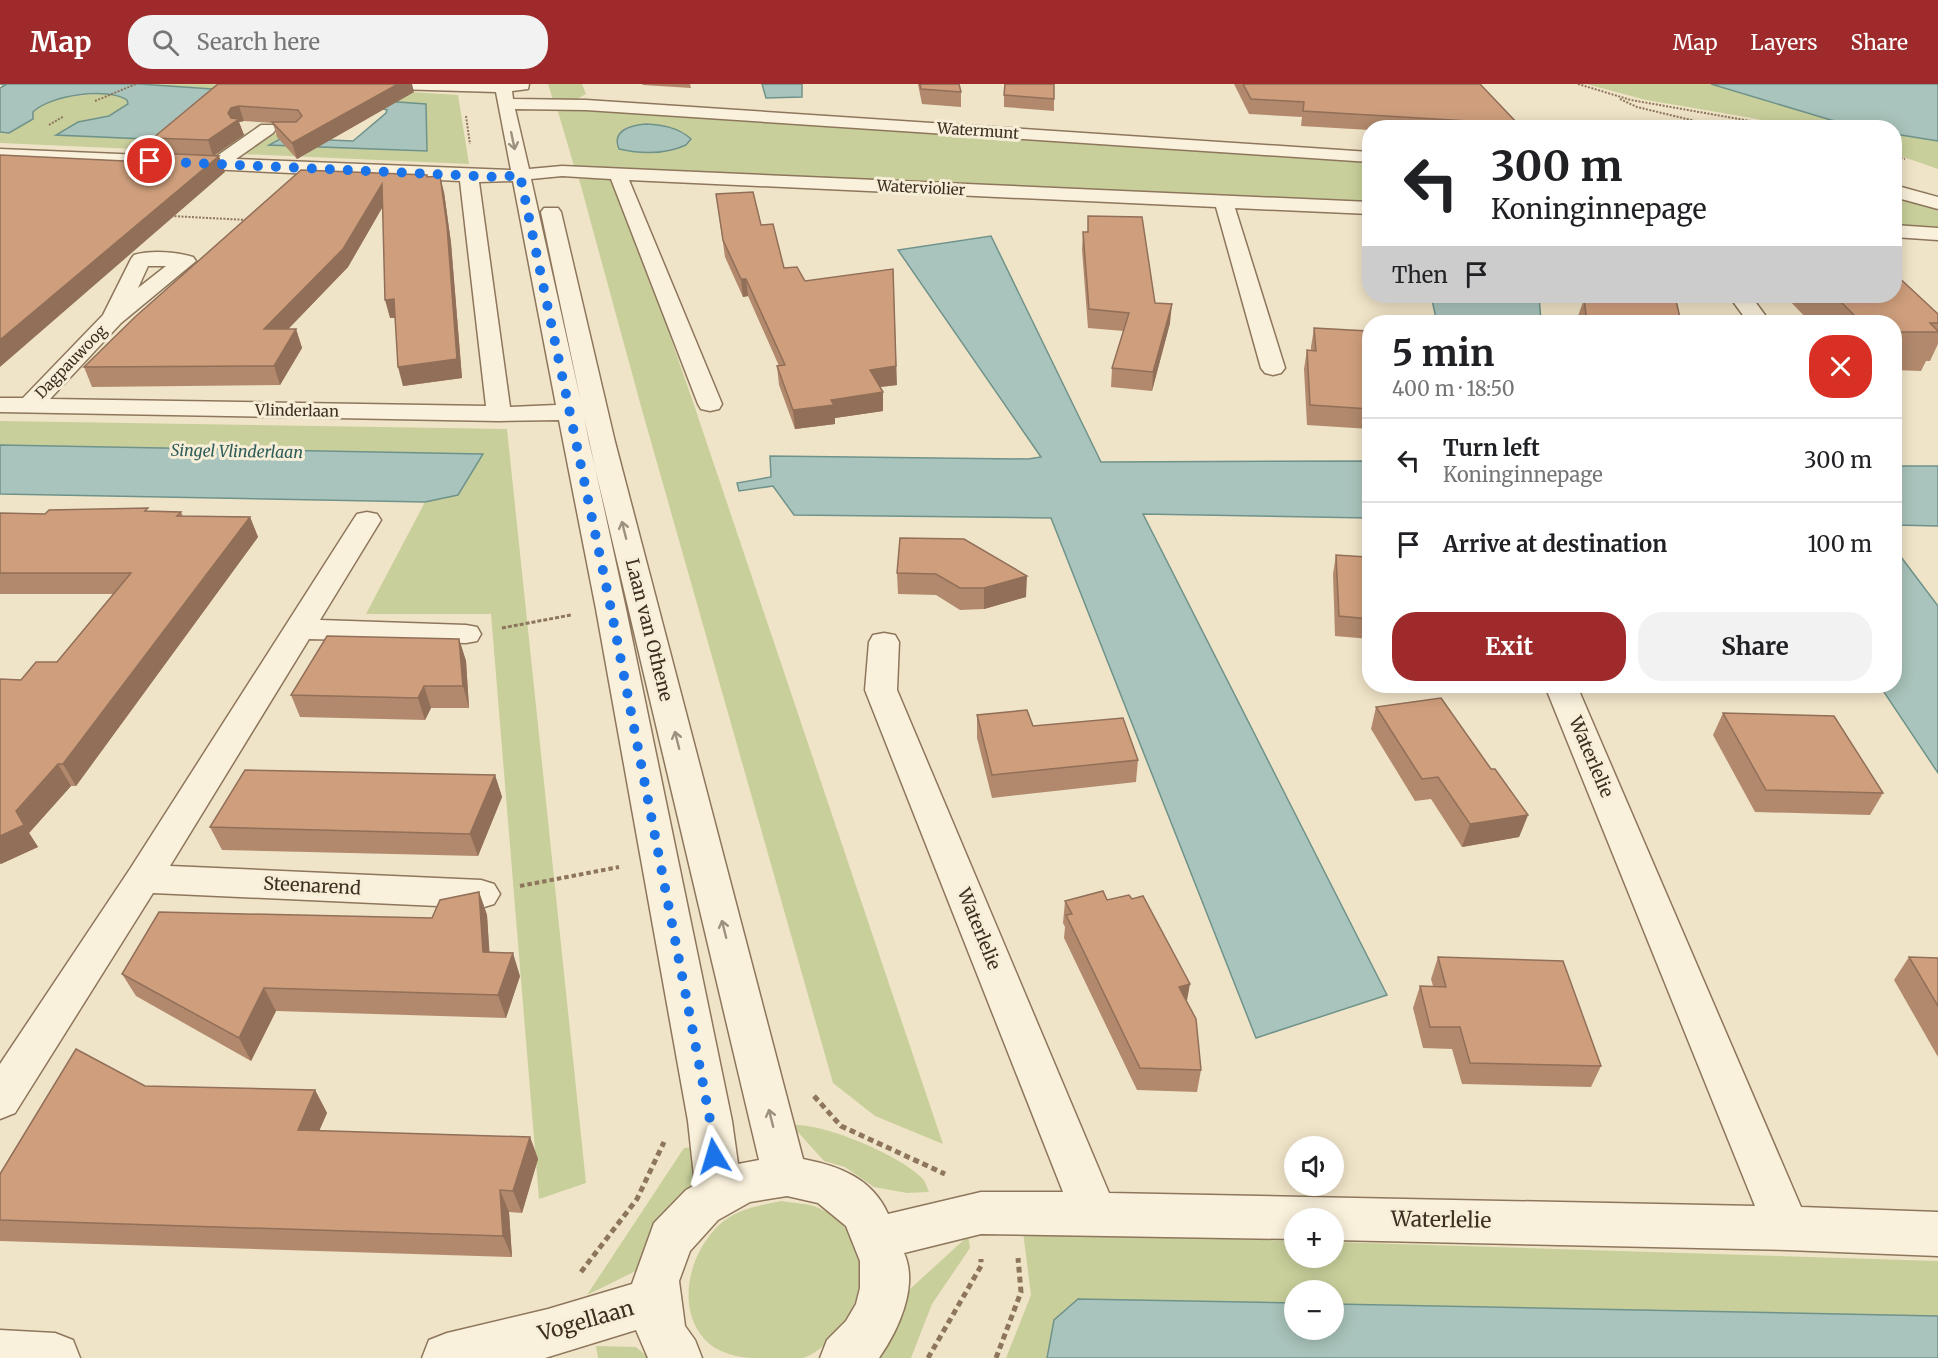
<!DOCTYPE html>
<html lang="en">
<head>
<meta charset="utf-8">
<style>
	body { margin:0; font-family:Merriweather,serif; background:#f2f2f2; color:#202124; height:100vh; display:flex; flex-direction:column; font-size:22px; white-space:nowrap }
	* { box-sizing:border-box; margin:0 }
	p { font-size:20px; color:#757577 }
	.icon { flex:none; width:33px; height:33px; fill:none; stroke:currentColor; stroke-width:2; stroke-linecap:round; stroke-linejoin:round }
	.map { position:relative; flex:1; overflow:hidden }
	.panel { position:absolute; left:1362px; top:231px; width:540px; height:378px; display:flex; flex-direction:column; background:#fff; border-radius:24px; box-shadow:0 3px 15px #0003 }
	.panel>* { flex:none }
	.hud { position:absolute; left:1362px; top:36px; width:540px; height:183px; border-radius:24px; box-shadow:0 3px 15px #0003; background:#fff; color:#202124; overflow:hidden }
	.buttons { position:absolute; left:1284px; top:1052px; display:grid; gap:12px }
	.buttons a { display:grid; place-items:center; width:60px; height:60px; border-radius:50%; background:#fff; box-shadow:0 3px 15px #0003; font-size:30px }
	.pin { position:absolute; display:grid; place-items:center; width:51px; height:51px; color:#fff; margin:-26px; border:3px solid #fff; border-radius:50%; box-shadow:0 2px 6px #0007 }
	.me { position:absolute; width:66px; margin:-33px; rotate:353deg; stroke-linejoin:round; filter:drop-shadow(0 0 4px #0008) }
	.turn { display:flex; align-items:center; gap:21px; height:126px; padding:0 30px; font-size:27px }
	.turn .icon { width:78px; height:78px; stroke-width:2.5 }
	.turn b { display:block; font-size:42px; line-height:51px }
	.then { display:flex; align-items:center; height:57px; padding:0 30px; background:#0003; gap:12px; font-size:22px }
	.round { display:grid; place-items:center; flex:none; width:63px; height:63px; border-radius:24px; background:#f2f2f2 }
	.headline { display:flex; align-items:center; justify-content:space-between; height:102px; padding:0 30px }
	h1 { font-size:36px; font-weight:700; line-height:45px }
	.action { display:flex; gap:12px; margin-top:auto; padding:12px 30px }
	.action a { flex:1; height:69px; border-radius:24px; background:#9e2a2b; color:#fff; font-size:24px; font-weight:700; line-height:69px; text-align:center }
	.action a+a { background:#f2f2f2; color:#202124 }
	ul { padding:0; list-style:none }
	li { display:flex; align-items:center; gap:18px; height:84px; padding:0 30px; border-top:2px solid #e0e0e0 }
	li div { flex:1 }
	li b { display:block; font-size:22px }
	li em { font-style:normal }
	header { display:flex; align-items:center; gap:36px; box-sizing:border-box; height:84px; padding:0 30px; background:#9e2a2b; color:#fff }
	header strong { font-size:28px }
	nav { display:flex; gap:33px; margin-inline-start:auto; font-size:21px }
	.search { width:420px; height:54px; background:#f2f2f2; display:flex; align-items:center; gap:15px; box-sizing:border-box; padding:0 21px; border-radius:24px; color:#757577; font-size:22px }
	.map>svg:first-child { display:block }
	.green { fill:#c9cf9b }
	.water { fill:#a9c4bc; stroke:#6f938a; stroke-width:1.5 }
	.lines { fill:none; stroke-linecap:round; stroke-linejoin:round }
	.minor-casing { stroke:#8d765c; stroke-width:3 }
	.path-far3 { stroke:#8d765c; stroke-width:2; stroke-dasharray:2 1.5; stroke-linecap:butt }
	.path-far2 { stroke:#8d765c; stroke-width:3; stroke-dasharray:4 2; stroke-linecap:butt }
	.path-far1 { stroke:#8d765c; stroke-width:4; stroke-dasharray:4.5 3; stroke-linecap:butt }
	.path { stroke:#8d765c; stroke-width:5; stroke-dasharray:6 4; stroke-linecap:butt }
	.minor { fill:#faf1dc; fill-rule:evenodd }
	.wall { fill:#b2896c }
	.shaded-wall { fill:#916f58 }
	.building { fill:#cf9f7d; stroke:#916f58; stroke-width:1.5 }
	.oneway { stroke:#9c907e }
	.route { stroke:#1a73e8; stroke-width:10; stroke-dasharray:0 18 }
	.labels { text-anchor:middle; stroke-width:6; stroke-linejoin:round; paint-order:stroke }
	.far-street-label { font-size:15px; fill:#3d2e20; stroke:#f7eed8 }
	.far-water-label { font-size:16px; font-style:italic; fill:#2f5d5a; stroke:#f7eed8 }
	.street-label { font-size:18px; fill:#3d2e20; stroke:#f7eed8 }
	.near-street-label { font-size:21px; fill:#3d2e20; stroke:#f7eed8 }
</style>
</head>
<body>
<header>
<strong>Map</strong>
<div class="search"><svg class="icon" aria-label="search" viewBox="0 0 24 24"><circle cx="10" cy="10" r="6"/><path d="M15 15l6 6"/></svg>Search here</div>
<nav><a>Map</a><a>Layers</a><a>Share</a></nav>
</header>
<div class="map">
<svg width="1938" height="1274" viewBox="0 0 1938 1274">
	<rect width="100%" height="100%" fill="#f0e4c8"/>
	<g class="green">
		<polygon points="138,0 286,0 458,11 469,80 240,70 271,50 292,50 282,54 427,67 426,20"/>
		<polygon points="548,0 582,0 586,10 577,15 553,16"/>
		<polygon points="1586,0 1711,0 1831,36 1863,43 1792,43 1752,34 1646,16"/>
		<path d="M 98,10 L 117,11 L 127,16 L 128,20 L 109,32 L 78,38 L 57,51 L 233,48 L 248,50 L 224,69 L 0,59 L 0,48 L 9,48 L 33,35 L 33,28 C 49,12 77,12 98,10 Z"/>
		<polygon points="557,24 1369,78 1369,119 574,82"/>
		<polygon points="1894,50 1938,57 1938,85 1895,70"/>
		<polygon points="612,94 616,97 692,315 943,1060 875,1032 833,999 642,326 579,95"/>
		<polygon points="1894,113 1938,123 1938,146 1895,144"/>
		<polygon points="0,337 507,345 586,1099 539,1115 491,530 366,530 425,418 458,411 483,370 0,361"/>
		<path d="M 795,1041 C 828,1041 896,1070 920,1092 C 925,1096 927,1103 929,1108 L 907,1109 L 874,1103 L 845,1083 L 824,1077 L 797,1047 Z"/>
		<polygon points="702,1062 695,1109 648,1181 587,1211 684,1064"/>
		<path d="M 782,1117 C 792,1119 804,1119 814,1122 C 867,1142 872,1202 842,1243 C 833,1254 817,1270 803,1274 C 792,1274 778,1274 767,1274 C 743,1274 735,1274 715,1264 C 673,1235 686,1172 719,1141 C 736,1125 760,1121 782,1117 Z"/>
		<polygon points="1023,1148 1294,1157 1294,1173 1334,1173 1334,1158 1938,1177 1938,1232 1334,1220 1334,1206 1294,1206 1294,1219 1078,1215 1054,1236 1047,1274 1006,1274 1031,1211"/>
		<polygon points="968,1152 970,1164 932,1220 911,1274 877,1274 901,1234 910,1205"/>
		<polygon points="596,1262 636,1263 649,1274 598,1274"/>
	</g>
	<g class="water">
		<path d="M 0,0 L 140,0 L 426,20 L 427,67 L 269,61 L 282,54 L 353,57 L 386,29 L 387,26 L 380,24 L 217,17 L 213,58 L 56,51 L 78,38 L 109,32 L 128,20 L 127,16 C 108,3 50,11 33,28 L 33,35 L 9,49 L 0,48 L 0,4 L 5,1 Z"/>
		<polygon points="762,0 802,0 802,13 766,14"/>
		<polygon points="1711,0 1938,0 1938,57 1895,50 1894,44 1863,43 1831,36"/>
		<path d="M 646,40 C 662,41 678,43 691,55 L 686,61 C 666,70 641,70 619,65 C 611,46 632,41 646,40 Z"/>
		<polygon points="991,152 1101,378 1369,377 1369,434 1143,430 1387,911 1256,954 1051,434 794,431 773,402 739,407 737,399 771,393 770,372 1028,375 1041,373 898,166"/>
		<polygon points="1431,212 1539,212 1541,238 1437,238"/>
		<polygon points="0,361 483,370 458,411 425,418 0,410"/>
		<polygon points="1894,382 1938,382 1938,442 1895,441"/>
		<polygon points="1895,465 1938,522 1938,689 1880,602 1894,602"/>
		<polygon points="1078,1215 1294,1219 1294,1245 1334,1245 1334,1220 1938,1232 1938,1274 1047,1274 1054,1236"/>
	</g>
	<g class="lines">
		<g class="minor-casing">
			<g id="minor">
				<path d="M 388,0 L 529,0 L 528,5 L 512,7 L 513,15 L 586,16 L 1370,68 L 1370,78 L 586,26 L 515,25 L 529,85 L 562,82 L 1370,118 L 1370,130 L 1235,124 L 1285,284 L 1281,289 L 1273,291 L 1265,289 L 1261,284 L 1216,123 L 629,96 L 722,320 L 719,325 L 710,327 L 701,325 L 698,320 L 611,95 L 562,92 L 531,95 L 581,318 L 541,128 L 544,124 L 558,124 L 561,128 L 615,358 L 803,1075 C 839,1082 872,1094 888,1130 L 981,1108 L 1063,1108 L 865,606 L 869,558 L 873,551 L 884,549 L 895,551 L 899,558 L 897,606 L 1109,1109 L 1755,1122 L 1545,602 L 1577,602 L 1801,1123 L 1938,1128 L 1938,1172 L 1787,1166 L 1334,1156 L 1334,1134 L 1294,1134 L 1294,1155 L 981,1150 L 904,1169 C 919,1202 898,1247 879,1274 L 820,1274 L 827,1256 L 846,1237 L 856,1220 L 860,1204 L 860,1177 L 846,1142 L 818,1119 L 787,1112 L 750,1118 L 718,1136 L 690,1167 L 679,1197 L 685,1242 L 695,1256 L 702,1274 L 648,1274 L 636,1246 L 545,1274 L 422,1274 L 429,1256 L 447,1249 L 548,1225 L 632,1200 L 654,1139 L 686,1106 L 695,1101 L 688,1037 L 596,525 L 559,336 L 499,337 L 0,328 L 0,314 L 23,314 L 103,231 L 131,175 L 134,171 C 151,166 176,168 193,173 L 196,177 L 121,239 L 50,315 L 486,322 L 460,97 L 0,75 L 0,65 L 214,74 L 261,41 L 273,41 L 276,45 L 273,49 L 236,75 L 511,86 L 496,8 L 396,5 ZM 513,97 L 556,321 L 510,323 L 479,98 ZM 148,182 L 166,182 L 138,204 ZM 584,333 L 589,358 L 759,1076 L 738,1080 L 732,1037 L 626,525 Z"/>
				<polygon points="1894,101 1938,113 1938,125 1894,113"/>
				<polygon points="1894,141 1938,144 1938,156 1894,153"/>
				<polygon points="1729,212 1751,212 1770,238 1748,238"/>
				<polygon points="367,428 377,430 381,436 320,536 466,541 477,543 481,550 477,557 466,559 309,555 170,782 481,796 494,800 500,810 494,820 481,824 153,809 15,1029 0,1035 0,980 130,785 353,436 357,430"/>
				<polygon points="0,1246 55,1249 73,1256 80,1274 0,1274"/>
			</g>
		</g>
		<g class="path-far3">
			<polyline points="1578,0 1631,16 1790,44"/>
			<polyline points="1620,15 1637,23 1724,44"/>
			<polyline points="95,17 136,0"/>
			<polyline points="466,32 470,60"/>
			<polyline points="49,41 64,32"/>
			<polyline points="1894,72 1905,75"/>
			<polyline points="171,132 247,136"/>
		</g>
		<polyline class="path-far2" points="502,544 571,531"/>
		<polyline class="path-far1" points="520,802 619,783"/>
		<g class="path">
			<polyline points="814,1012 841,1042 945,1090"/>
			<polyline points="581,1188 637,1115 664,1058"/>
			<polyline points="928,1274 981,1182 981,1175"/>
			<polyline points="996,1274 1021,1208 1018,1174"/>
		</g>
		<use href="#minor" class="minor"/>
	</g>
	<g class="wall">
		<polygon points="218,0 414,8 297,75 277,53 273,39 244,37 239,38 244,51 214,72 225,88 125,77 158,69 153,54"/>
		<polygon points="642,0 690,0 691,4 643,1"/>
		<polygon points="918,0 959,0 961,8 961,23 922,20"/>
		<polygon points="1234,0 1480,0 1518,40 1517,44 1370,44 1370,46 1301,42 1302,33 1249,30"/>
		<polygon points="1004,11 1054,15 1054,27 1004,23"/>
		<polygon points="427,93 444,108 451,159 462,294 403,302 395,234 390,234 382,124 348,183 288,245 296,245 302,264 280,301 92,303 84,283"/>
		<polygon points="716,110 761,141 784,184 805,197 897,301 880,303 883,327 835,334 835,340 795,345 779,301 777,282 779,282 748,212 743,213 725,173"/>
		<polygon points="1083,148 1155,219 1170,239 1152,307 1111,303 1112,284 1124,247 1088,244 1082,166"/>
		<polygon points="1582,212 1675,212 1681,238 1579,238 1578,232 1583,218"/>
		<polygon points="1785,212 1894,212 1938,230 1938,260 1930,277 1926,277 1921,287 1894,286 1894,238 1810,238"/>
		<polygon points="1314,244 1370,256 1370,345 1307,341 1304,285 1307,266 1311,266 1311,263"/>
		<polygon points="149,428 181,428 183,432 250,433 258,453 76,702 71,702 29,749 38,763 0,780 0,595 21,596 57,578 113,510 0,510 0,429 45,430"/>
		<polygon points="900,454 1026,513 984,525 960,526 936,511 898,510 897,489"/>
		<polygon points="1366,463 1370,463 1370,555 1335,552 1333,490 1336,471 1364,473"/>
		<polygon points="459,555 466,577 469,624 431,624 425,636 300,633 291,611"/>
		<polygon points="1376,623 1491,685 1528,731 1519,753 1462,763 1431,715 1415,717 1371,645"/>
		<polygon points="1723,629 1883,709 1870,731 1755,728 1713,651"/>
		<polygon points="977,631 1033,642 1138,676 1136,698 992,714 977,654"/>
		<polygon points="495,691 502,713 478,772 222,766 210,743"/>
		<polygon points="479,808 487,831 489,868 520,892 506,934 276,927 251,977 136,912 122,890 432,834"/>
		<polygon points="1107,816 1187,918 1201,986 1197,1008 1137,1006 1064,854 1065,843 1063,839 1065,817"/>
		<polygon points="1438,873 1601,982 1591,1003 1462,1000 1452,965 1423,964 1413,924 1420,902 1433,902 1431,895"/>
		<polygon points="1909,873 1938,874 1938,973 1894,896"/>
		<polygon points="145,1002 315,1006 327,1029 319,1047 530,1053 538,1075 522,1129 509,1128 512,1173 0,1157 0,1090"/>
	</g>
	<g class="shaded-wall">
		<polygon points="398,0 412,0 414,8 297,75 292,59"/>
		<polygon points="239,22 244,37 239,38 244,51 213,72 208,56 231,24"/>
		<polygon points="219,72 225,88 0,283 0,256"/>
		<polygon points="440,92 444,108 451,159 462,294 403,302 398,283"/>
		<polygon points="382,100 386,117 348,183 270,264 264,245"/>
		<polygon points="893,185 897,301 871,304 870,286"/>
		<polygon points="741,195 746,195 748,212 743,213"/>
		<polygon points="394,215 399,233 390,234 385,216"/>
		<polygon points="1172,220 1170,239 1152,307 1153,288"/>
		<polygon points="296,245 302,264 280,301 274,282"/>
		<polygon points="883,308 883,327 835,334 835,340 795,345 793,326 831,316"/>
		<polygon points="250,433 258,453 76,702 63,680"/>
		<polygon points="1027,492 1026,513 984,525 984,504"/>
		<polygon points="459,555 466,577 469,624 463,602"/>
		<polygon points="424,602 431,624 425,636 418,614"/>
		<polygon points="58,680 71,702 29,749 16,727"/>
		<polygon points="495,691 502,713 478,772 470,750"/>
		<polygon points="1528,731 1519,753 1462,763 1470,740"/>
		<polygon points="24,741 38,763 1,780 0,779 0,752"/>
		<polygon points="479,808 487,831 491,890 483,868"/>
		<polygon points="513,869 520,892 506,934 498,911"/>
		<polygon points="1190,900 1186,922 1179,903"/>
		<polygon points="264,904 276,927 251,977 239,954"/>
		<polygon points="315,1006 327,1029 310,1068 298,1046"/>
		<polygon points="530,1053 538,1075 522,1129 513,1107"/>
		<polygon points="500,1106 509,1128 512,1173 503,1152"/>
	</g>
	<g class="building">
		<polygon points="218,0 398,0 292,59 272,38 296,38 302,32 298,26 239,22 231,24 228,29 231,34 239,35 208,56 153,54"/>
		<polygon points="920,0 959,0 961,8 921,5"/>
		<polygon points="1005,0 1054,0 1054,15 1004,11"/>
		<polygon points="1243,0 1480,0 1518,40 1303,27 1304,18 1251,15"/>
		<polygon points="135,68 219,72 0,256 0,71 125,77"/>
		<polygon points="301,86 427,91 427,93 440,92 447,142 457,275 398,283 394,215 385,216 382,100 343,165 264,245 296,245 274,282 84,283 135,233"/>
		<polygon points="753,108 761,141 773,140 784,184 797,183 805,197 893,185 896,282 870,286 883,308 831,316 834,321 793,326 777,282 785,281 746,195 741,195 723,156 716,110"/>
		<polygon points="1088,132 1142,133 1155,219 1172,220 1153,288 1112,284 1129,229 1089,225 1083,148 1088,148"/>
		<polygon points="1894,189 1938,230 1938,239 1930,239 1938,247 1938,248 1894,248 1894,238 1861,238 1835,212 1894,212"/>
		<polygon points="1590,212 1675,212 1681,238 1587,238 1584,214 1590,215"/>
		<polygon points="1314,244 1368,247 1370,256 1370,283 1368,283 1370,295 1370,325 1310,321 1307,266 1316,267"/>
		<polygon points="148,424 145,427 181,428 177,432 250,433 63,680 58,680 16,727 24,741 0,752 0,595 21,596 36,578 57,578 131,489 0,489 0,429 45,430 49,426"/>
		<polygon points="900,454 964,455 1027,492 984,504 960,504 936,490 897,489"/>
		<polygon points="1366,463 1370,463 1370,535 1339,532 1336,471 1367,473"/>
		<polygon points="327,552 459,555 463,602 424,602 418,614 291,611"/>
		<polygon points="1441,614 1491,685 1495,685 1528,731 1470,740 1438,693 1422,695 1376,623"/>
		<polygon points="1027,626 1033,642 1123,634 1138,676 992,691 977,631"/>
		<polygon points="1723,629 1834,632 1883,709 1766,706"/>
		<polygon points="245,686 495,691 470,750 210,743"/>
		<polygon points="1103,807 1107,816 1129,811 1132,815 1143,812 1190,900 1179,903 1196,935 1201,986 1140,984 1066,831 1072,830 1065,817"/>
		<polygon points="479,808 483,868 513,869 498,911 264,904 239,954 122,890 159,828 432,834 440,816"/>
		<polygon points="1438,873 1563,877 1601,982 1470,979 1460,943 1430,943 1420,902 1446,903"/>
		<polygon points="1909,873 1938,874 1938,922"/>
		<polygon points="76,965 145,1002 315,1006 298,1046 530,1053 513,1107 500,1106 503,1152 0,1136 0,1090"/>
	</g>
	<defs><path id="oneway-shaft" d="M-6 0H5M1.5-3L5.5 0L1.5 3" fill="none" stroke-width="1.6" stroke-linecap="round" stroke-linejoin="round" transform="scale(1.5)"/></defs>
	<g class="oneway">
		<use href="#oneway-shaft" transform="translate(513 57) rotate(78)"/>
		<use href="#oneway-shaft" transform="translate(624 446) rotate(-104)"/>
		<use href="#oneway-shaft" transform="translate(677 656) rotate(-104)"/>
		<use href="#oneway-shaft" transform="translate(724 845) rotate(-104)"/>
		<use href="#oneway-shaft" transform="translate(771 1034) rotate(-104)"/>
	</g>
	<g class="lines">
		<polyline class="route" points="150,77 498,93 520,91 611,525 710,1036 714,1072"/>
	</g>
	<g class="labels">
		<g class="far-street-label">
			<text transform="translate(978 47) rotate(4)" y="5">Watermunt</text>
			<text transform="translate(921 104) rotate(3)" y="5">Waterviolier</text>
			<text transform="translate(71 278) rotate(-46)" y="5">Dagpauwoog</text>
			<text transform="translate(297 327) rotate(1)" y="5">Vlinderlaan</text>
		</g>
		<g class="far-water-label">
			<text transform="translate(237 367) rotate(1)" y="6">Singel Vlinderlaan</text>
		</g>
		<g class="street-label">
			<text transform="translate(649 546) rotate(76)" y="6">Laan van Othene</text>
			<text transform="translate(1591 673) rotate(67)" y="6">Waterlelie</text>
			<text transform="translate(312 802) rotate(3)" y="6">Steenarend</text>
			<text transform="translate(979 845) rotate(68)" y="6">Waterlelie</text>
		</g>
		<g class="near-street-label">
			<text transform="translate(1441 1136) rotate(1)" y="7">Waterlelie</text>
			<text transform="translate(586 1237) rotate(-16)" y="7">Vogellaan</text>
		</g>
	</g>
</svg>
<div class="buttons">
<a><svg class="icon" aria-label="sound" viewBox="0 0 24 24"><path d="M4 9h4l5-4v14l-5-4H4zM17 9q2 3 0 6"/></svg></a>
<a>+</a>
<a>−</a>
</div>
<div class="pin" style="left:150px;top:77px;background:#d93025"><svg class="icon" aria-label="arrive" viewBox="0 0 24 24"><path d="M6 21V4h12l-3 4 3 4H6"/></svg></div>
<svg class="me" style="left:714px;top:1072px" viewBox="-20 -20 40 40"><path d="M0-17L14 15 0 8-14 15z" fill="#1a73e8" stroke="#fff" stroke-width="4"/></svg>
<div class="hud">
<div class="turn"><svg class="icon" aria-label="left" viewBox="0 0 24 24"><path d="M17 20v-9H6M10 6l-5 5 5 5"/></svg><div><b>300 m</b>Koninginnepage</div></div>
<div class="then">Then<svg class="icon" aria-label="arrive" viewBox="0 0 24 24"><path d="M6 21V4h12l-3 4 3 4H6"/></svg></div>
</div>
<section class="panel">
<div class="headline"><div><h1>5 min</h1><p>400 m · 18:50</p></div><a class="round" style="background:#d93025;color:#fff"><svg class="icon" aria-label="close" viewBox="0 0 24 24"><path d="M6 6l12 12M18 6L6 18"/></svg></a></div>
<ul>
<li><svg class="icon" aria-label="left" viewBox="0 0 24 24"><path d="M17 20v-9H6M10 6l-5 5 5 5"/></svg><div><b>Turn left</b><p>Koninginnepage</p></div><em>300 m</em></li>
<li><svg class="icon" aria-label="arrive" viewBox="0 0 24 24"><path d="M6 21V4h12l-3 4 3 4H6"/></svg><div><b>Arrive at destination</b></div><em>100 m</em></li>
</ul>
<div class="action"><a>Exit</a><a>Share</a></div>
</section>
</div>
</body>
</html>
